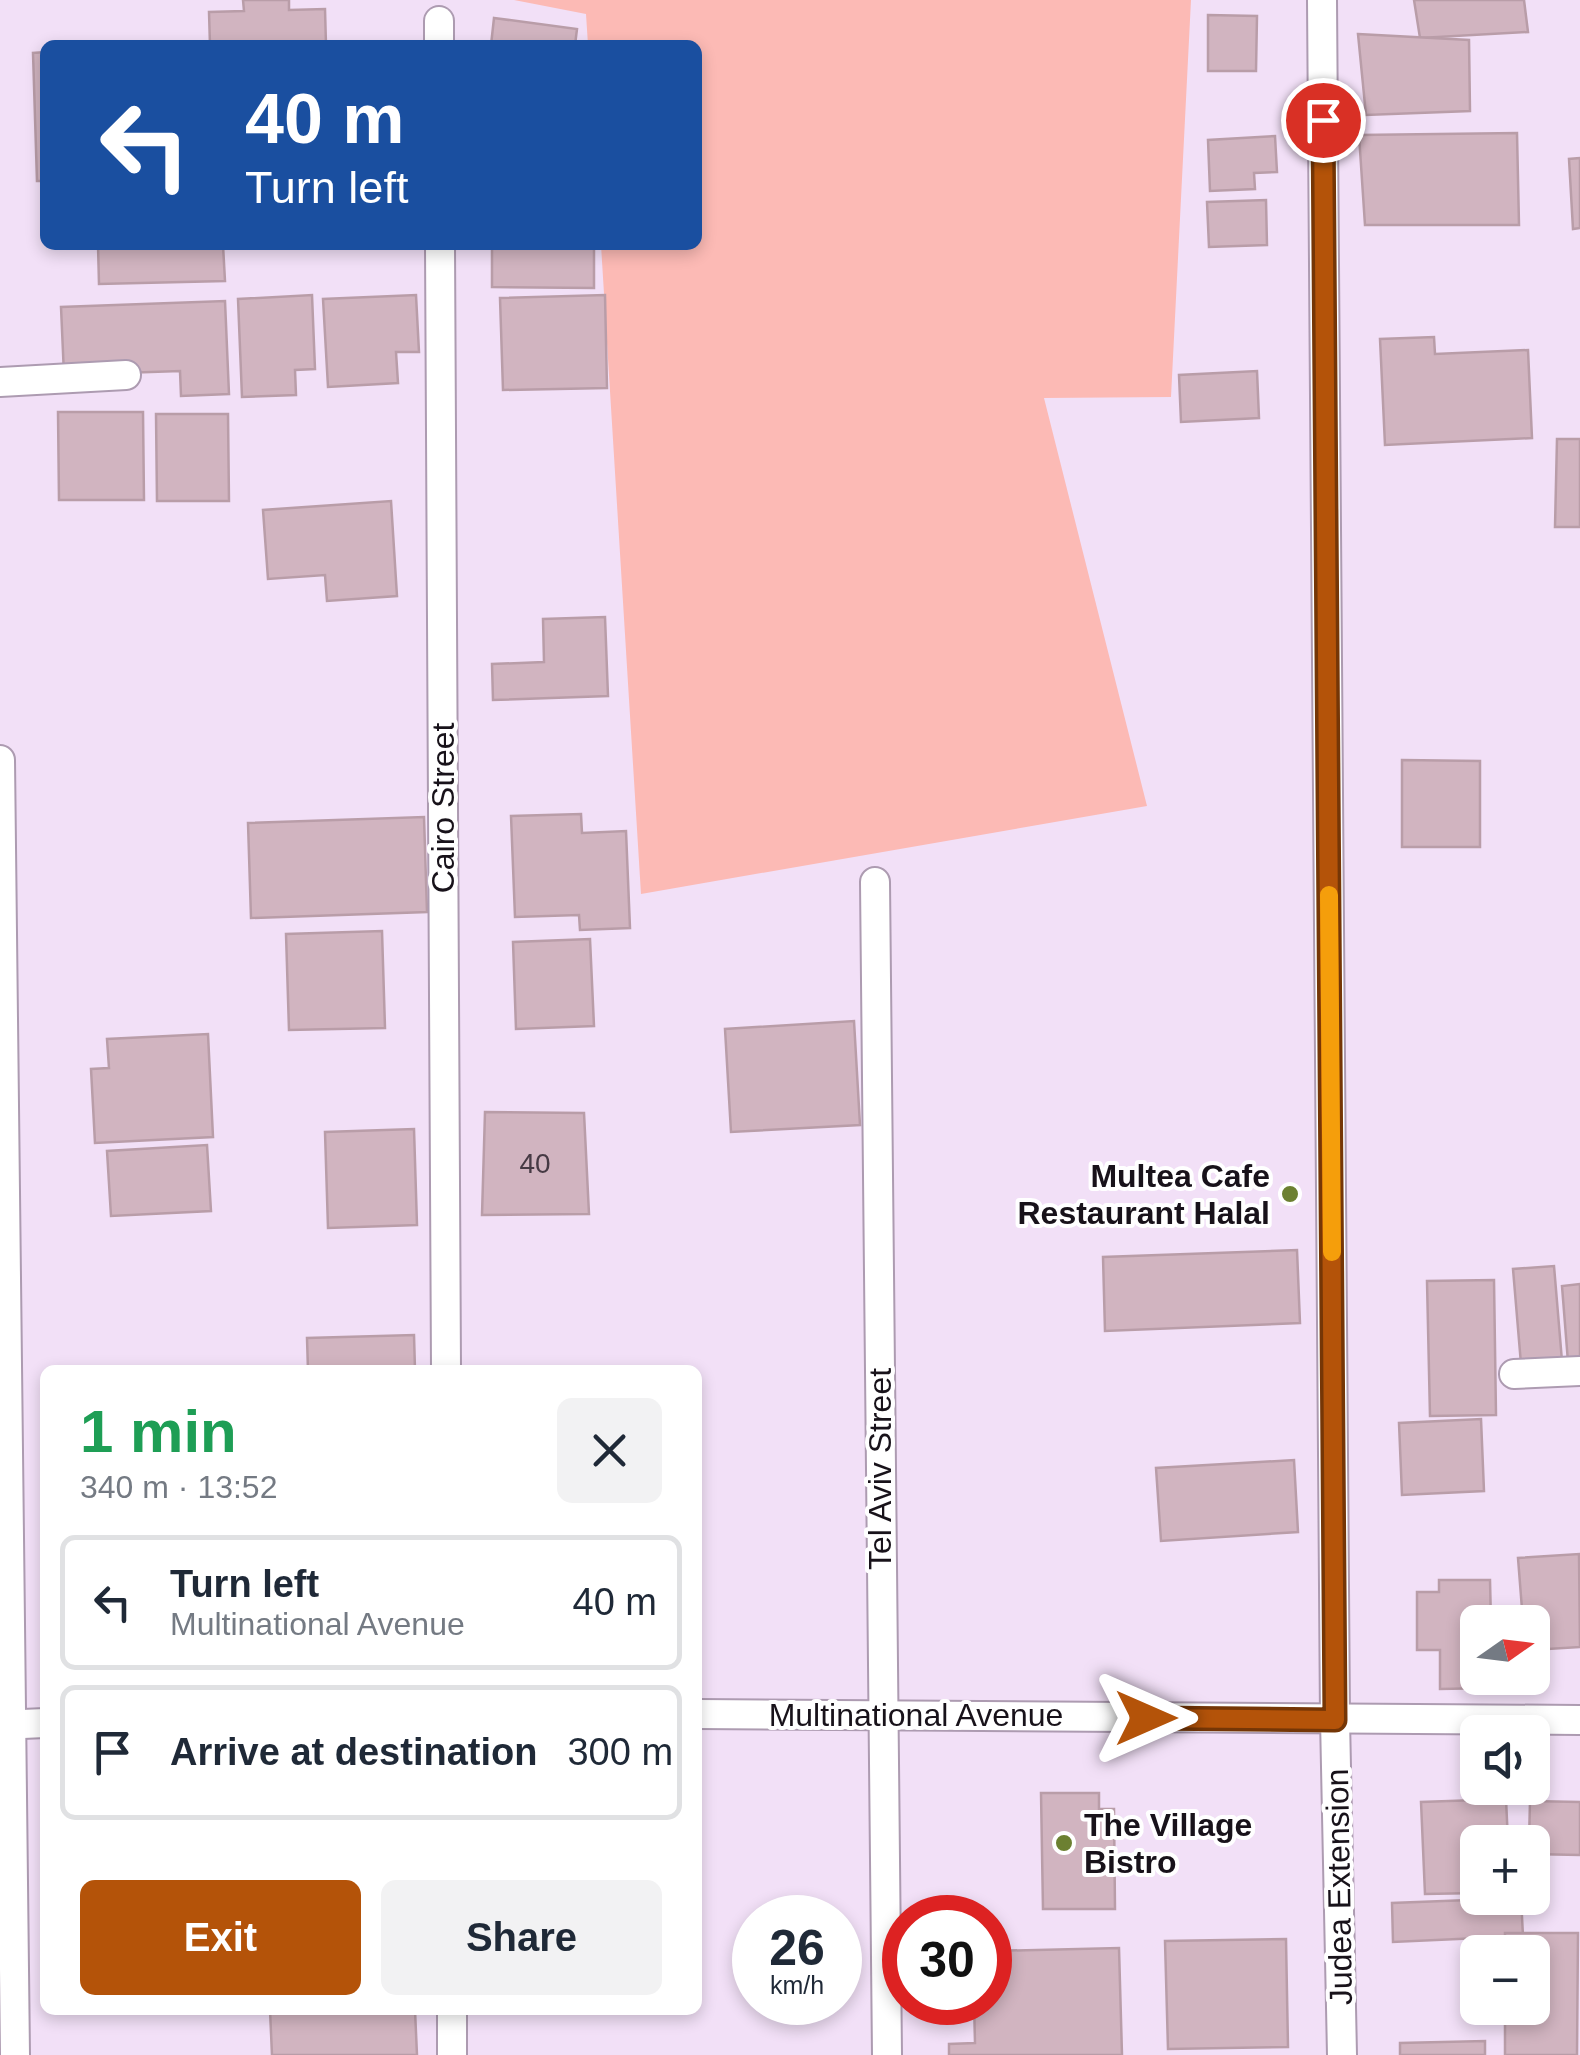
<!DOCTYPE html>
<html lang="en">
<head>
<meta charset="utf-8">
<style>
	body { margin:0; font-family:Helvetica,sans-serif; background:#f2f2f3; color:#1f2937; height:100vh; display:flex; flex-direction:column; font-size:38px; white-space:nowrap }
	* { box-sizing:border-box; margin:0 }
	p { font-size:32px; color:#747a83 }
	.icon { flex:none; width:55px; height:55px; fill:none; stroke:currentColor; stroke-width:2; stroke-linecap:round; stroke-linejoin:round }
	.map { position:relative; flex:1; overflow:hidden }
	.side { position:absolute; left:40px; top:1365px; width:662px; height:650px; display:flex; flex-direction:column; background:#fff; border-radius:15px; box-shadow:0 5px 15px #0003 }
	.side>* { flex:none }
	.hud { position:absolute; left:40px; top:40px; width:662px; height:210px; border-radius:15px; box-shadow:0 5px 15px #0003; background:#1a4fa0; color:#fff; overflow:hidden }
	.needle { width:65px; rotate:76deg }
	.buttons { position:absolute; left:1460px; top:1605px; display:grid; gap:20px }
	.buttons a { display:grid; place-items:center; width:90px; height:90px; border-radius:15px; background:#fff; box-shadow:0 5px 15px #0003; font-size:50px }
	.speed { position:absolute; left:732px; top:1895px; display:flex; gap:20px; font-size:50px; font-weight:700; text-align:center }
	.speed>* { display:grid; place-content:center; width:130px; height:130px; border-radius:50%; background:#fff; box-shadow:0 5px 15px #0003; line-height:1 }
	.speed small { font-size:25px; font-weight:400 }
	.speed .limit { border:15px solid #d22; background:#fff; color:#111 }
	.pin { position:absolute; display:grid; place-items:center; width:85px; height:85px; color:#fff; margin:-42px; border:5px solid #fff; border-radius:50%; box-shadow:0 2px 10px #0007 }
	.me { position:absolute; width:110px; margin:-55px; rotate:90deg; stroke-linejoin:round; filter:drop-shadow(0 0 8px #0008) }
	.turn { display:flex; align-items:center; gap:35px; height:210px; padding:0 40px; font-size:45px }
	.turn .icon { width:130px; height:130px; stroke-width:2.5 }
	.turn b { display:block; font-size:70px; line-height:85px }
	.round { display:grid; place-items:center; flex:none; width:105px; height:105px; border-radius:15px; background:#f2f2f3 }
	.head { display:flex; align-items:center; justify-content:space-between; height:170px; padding:0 40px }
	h1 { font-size:60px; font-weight:700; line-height:75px; color:#1e9e55 }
	.button { display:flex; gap:20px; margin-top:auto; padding:20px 40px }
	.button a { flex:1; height:115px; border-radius:15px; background:#b45309; color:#fff; font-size:40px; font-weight:700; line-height:115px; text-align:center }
	.button a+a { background:#f2f2f3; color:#1f2937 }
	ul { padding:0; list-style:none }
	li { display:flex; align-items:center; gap:30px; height:135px; margin:0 20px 15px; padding:0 20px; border:5px solid #e0e1e3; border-radius:15px }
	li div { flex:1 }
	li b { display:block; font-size:38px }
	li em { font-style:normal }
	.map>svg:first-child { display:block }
	.green { fill:#fcbab5 }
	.building { fill:#d1b4c0; stroke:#b99da8; stroke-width:2.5 }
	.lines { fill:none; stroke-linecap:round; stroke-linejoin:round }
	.minor-casing { stroke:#ad9bb1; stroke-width:32 }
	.minor { stroke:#fff; stroke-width:28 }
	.route-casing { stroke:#753606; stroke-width:25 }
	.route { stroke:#b45309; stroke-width:18 }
	.slow { stroke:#f59e0b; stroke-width:18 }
	.poi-dot { fill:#6c8031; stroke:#fff; stroke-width:4 }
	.labels { text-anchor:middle; stroke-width:8; stroke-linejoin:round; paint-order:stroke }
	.number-label { font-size:28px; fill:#463a44 }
	.street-label { font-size:32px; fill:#18121a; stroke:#fff }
	.poi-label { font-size:32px; font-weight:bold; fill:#18121a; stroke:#fff; text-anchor:end }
</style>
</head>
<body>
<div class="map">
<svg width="1580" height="2055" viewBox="0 0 1580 2055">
	<rect width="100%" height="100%" fill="#f2e0f7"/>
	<polygon class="green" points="514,0 1191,0 1171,397 1044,398 1147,806 641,894 601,245 698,245 698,45 588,45 586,14"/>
	<g class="building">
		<polygon points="243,0 289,0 289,10 325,9 326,45 210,45 209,12 244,11"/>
		<polygon points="1414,0 1524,0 1528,32 1420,38"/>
		<polygon points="1208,15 1257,16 1256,71 1208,71"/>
		<polygon points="494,18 577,29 575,45 491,45"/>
		<polygon points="1358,34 1469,40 1470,111 1366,115"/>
		<polygon points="45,52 45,181 37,181 33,53"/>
		<polygon points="1517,133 1519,225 1365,225 1359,135"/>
		<polygon points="1275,136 1277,172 1254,173 1255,189 1210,191 1208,140"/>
		<polygon points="1580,158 1580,228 1573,229 1569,159"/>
		<polygon points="1266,200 1267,245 1209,247 1207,202"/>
		<polygon points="98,245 223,245 225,281 99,284"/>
		<polygon points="492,245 594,245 594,288 492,287"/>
		<polygon points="312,295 315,369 295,370 296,395 242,397 238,299"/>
		<polygon points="416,295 419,352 396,352 398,383 328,387 323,299"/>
		<polygon points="605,295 607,388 503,390 500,298"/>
		<polygon points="225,301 229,394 181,396 180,371 64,375 61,307"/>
		<polygon points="1434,337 1435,354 1528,350 1532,438 1385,445 1380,339"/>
		<polygon points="1257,371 1259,418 1181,422 1179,375"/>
		<polygon points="58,412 143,412 144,500 59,500"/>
		<polygon points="156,414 228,414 229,501 157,501"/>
		<polygon points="1557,439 1580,439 1580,527 1555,527"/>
		<polygon points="391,501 397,596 327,601 325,575 268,579 263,510"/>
		<polygon points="605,617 608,696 493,700 492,664 544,662 543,619"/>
		<polygon points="1402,760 1480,761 1480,847 1402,847"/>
		<polygon points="581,814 582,833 626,831 630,928 580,930 579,915 515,917 511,816"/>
		<polygon points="424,817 427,912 251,918 248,823"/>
		<polygon points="382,931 385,1028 289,1030 286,934"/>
		<polygon points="590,939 594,1026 516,1029 513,942"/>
		<polygon points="854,1021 860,1125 731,1132 725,1029"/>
		<polygon points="208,1034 213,1137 95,1143 91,1069 109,1068 107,1039"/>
		<polygon points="485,1112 584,1113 589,1214 482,1215"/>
		<polygon points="414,1129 417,1225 328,1228 325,1132"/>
		<polygon points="207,1145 211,1211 111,1216 107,1151"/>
		<polygon points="1297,1250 1300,1323 1105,1331 1103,1257"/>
		<polygon points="1554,1266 1562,1361 1521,1364 1513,1269"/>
		<polygon points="1494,1280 1496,1415 1430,1416 1427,1281"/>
		<polygon points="1580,1284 1580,1361 1568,1362 1562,1286"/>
		<polygon points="414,1335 415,1370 308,1370 307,1338"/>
		<polygon points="1481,1419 1484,1491 1402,1495 1399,1423"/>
		<polygon points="1294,1460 1298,1532 1161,1541 1156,1468"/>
		<polygon points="1579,1554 1580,1647 1532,1650 1532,1622 1523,1622 1518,1558"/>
		<polygon points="1439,1580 1490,1580 1491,1622 1478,1622 1478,1678 1491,1678 1491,1688 1440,1689 1440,1650 1417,1650 1417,1592 1439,1592"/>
		<polygon points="1041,1793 1099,1793 1099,1809 1114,1809 1115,1909 1043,1909"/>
		<polygon points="1506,1799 1508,1842 1478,1842 1478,1893 1425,1894 1421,1802"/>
		<polygon points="1530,1801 1580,1802 1580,1855 1532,1854 1532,1842 1529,1842"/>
		<polygon points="1521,1898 1523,1936 1393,1942 1392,1903"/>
		<polygon points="1505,1933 1578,1933 1577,2055 1505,2055 1505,2008 1532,2008 1532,1952 1505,1952"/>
		<polygon points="1286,1939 1288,2047 1168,2049 1165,1941"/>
		<polygon points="1119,1948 1122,2055 949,2055 949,2044 975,2043 974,2002 990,2002 990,1951"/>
		<polygon points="270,2010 415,2010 417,2055 272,2055"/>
		<polygon points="1485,2041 1485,2055 1400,2055 1400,2043"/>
	</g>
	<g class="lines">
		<g class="minor-casing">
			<g id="minor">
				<polyline points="1322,0 1335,1719 1342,2055"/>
				<polyline points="439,21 439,45"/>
				<polyline points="440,245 446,1370"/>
				<polyline points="0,382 126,375"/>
				<polyline points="0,760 15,2055"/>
				<polyline points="875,882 887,2055"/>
				<polyline points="1514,1374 1580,1371"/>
				<polyline points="698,1714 1580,1720"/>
				<polyline points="0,1725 45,1723"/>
				<polyline points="452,2010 452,2055"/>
			</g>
		</g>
		<use href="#minor" class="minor"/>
	</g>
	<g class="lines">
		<g class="route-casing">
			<polyline id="route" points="1146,1718 1335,1720 1323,120"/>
		</g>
		<use href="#route" class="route"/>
		<polyline class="slow" points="1329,895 1332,1252"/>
	</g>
	<g class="poi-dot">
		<circle cx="1290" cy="1194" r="10"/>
		<circle cx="1064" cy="1843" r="10"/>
	</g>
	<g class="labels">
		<g class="number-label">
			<text x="535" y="1173">40</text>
		</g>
		<g class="street-label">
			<text transform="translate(443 808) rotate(-90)" y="11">Cairo Street</text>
			<text transform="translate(880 1469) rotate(-90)" y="11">Tel Aviv Street</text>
			<text x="916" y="1726">Multinational Avenue</text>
			<text transform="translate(1339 1887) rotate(-91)" y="11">Judea Extension</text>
		</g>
		<g class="poi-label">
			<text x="1270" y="1187">Multea Cafe<tspan x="1270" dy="37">Restaurant Halal</tspan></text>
			<text x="1084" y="1836" text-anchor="start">The Village<tspan x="1084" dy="37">Bistro</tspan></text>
		</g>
	</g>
</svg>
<div class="buttons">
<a><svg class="needle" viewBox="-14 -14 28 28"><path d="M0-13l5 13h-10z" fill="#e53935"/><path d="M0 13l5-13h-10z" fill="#747a83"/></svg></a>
<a><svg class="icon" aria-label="sound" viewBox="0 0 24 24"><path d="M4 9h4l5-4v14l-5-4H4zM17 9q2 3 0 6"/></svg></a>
<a>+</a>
<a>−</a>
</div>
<div class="speed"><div>26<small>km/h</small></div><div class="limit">30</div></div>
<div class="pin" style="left:1323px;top:120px;background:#d93025"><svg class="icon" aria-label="arrive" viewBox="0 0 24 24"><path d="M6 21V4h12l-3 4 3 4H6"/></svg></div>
<svg class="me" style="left:1146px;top:1718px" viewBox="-20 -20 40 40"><path d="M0-17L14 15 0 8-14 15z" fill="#b45309" stroke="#fff" stroke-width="4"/></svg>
<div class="hud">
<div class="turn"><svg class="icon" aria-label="left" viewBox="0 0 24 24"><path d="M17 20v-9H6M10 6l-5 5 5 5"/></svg><div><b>40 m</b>Turn left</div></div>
</div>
<section class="side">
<div class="head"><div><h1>1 min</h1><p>340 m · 13:52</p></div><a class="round"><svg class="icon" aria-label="close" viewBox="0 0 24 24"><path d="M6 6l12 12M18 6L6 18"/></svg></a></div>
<ul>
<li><svg class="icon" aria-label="left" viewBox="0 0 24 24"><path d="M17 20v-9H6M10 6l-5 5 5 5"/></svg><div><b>Turn left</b><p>Multinational Avenue</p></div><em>40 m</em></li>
<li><svg class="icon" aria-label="arrive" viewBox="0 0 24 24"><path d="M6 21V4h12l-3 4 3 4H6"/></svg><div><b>Arrive at destination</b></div><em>300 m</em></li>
</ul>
<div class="button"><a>Exit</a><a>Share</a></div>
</section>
</div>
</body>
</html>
